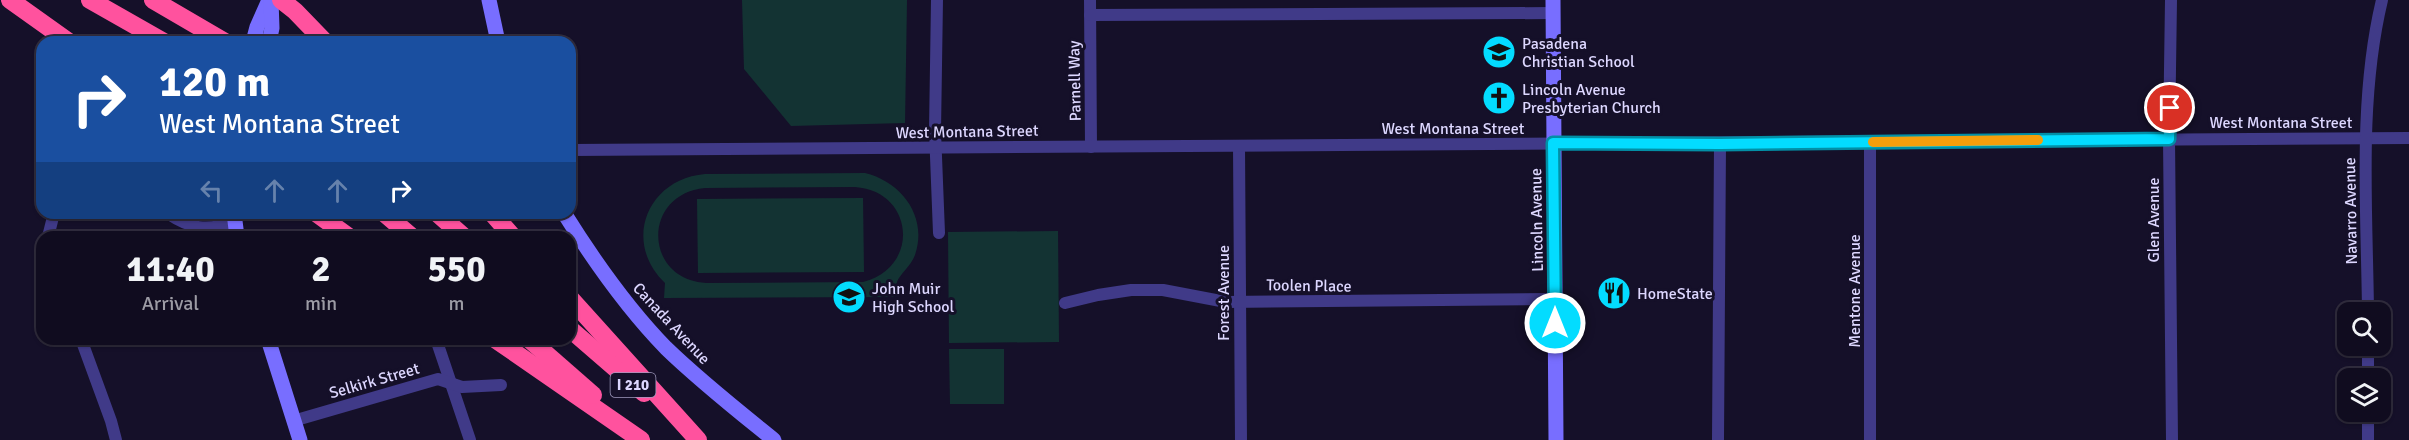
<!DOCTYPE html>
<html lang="en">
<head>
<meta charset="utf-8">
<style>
	body { margin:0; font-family:Signika,sans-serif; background:#1e1a2c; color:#f1f3f6; height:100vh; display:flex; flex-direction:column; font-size:22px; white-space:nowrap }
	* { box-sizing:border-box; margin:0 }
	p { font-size:20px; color:#9c9ba4 }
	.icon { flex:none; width:33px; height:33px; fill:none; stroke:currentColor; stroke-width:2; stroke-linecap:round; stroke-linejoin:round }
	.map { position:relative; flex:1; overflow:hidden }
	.side { position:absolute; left:36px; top:231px; width:540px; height:114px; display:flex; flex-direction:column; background:#100c1f; border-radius:18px; box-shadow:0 2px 4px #0004,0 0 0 2px #302c3d }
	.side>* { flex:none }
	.hud { position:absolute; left:36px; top:36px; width:540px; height:183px; border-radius:18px; box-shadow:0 2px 4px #0004,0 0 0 2px #302c3d; background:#1a4fa0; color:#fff; overflow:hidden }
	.buttons { position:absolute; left:2337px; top:302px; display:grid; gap:12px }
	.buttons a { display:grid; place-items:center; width:54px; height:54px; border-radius:12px; background:#100c1f; box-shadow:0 2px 4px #0004,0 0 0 2px #302c3d; font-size:30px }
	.pin { position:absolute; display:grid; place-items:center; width:51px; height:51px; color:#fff; margin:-26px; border:3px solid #fff; border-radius:50%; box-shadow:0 2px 6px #0007 }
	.me { position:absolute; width:66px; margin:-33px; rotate:0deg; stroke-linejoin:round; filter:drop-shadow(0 0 4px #0008) }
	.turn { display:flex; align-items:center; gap:21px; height:126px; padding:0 24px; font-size:27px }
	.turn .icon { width:78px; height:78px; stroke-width:2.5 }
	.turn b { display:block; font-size:42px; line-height:51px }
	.lanes { display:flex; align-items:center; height:57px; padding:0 24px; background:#0003; justify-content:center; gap:30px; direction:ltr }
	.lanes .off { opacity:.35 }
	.eta { display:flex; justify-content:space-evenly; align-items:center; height:102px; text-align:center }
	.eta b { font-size:36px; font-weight:700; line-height:42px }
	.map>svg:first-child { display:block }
	.green { fill:#133333; fill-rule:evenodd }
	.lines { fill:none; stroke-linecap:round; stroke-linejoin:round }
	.street { stroke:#403a88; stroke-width:12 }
	.secondary { stroke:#786eff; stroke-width:15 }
	.highway { stroke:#ff529e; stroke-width:18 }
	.route-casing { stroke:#028fa6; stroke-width:15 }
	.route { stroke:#03dcff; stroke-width:10 }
	.slow { stroke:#f59e0b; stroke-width:10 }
	.labels { text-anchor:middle; stroke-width:6; stroke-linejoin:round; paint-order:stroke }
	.shield { fill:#151029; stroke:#a19bbf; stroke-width:1.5 }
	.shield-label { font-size:15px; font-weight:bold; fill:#ddd7ff }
	.poi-label { font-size:16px; fill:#ddd7ff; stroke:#151029; text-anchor:start }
	.street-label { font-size:16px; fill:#ddd7ff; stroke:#151029 }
</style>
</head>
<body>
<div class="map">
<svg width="2409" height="440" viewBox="0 0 2409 440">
	<rect width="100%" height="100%" fill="#151029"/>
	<g class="green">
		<polygon points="742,0 907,0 905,123 791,126 744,69"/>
		<path d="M 865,173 C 902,182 928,217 915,255 C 911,266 899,275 897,282 C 896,286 897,293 897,297 L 664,298 L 665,283 C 622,242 647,179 705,174 ZM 705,188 L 855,187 C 914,191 921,267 863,282 L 706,283 C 643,279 642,194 705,188 Z"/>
		<polygon points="863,198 864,272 698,273 697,199"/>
		<polygon points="1058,231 1059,342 949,343 948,232"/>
		<polygon points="949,349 1004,349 1004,404 950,404"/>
	</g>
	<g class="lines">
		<g class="street">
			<polyline points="937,0 935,131 939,233"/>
			<polyline points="1090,0 1091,147"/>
			<polyline points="2171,0 2169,139 2172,440"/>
			<polyline points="1090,15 1553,13"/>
			<polyline points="1239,146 1241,440"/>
			<polyline points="570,150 2409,138"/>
			<path d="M 167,213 C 193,230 204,230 235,224"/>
			<polyline points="48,237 54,213"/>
			<polyline points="1065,303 1098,295 1131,290 1163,290 1226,302 1555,299"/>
			<path d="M 2368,312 C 2367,210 2358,100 2382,0"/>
			<polyline points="81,339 111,421 116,440"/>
			<polyline points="436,339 470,440"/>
			<polyline points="2368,345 2368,378"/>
			<polyline points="2368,411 2368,440"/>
			<polyline points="293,421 438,379 462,387 501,385"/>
			<polyline points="1718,440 1720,144"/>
			<polyline points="1870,440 1870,142"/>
		</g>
		<g class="secondary">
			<polyline points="489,0 498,42"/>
			<polyline points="1553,0 1556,440"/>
			<polyline points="253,42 257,27 269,0"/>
			<polyline points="269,42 272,28 271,0"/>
			<polyline points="234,213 237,237"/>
			<path d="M 564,213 C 594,261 627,308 666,348 C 700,381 737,410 774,440"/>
			<polyline points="268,339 300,440"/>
		</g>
		<g class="highway">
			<polyline points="10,0 69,42"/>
			<polyline points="90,0 164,42"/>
			<polyline points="153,0 225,42"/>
			<polyline points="281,0 295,11 325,42"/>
			<polyline points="316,213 349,237"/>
			<polyline points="384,213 412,237"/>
			<polyline points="437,213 464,237"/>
			<polyline points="492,213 513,237"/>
			<polyline points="570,298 698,440"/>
			<polyline points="570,329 644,393"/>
			<polyline points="495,339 641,440"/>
			<polyline points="529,339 593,395"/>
		</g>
	</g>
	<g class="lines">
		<g class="route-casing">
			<polyline id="route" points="1555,323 1553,143 1720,144 2169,139 2170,108"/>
		</g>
		<use href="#route" class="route"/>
		<polyline class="slow" points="1873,142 2038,140"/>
	</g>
	<defs>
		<g id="school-disc" transform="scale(1.725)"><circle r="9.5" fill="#03dcff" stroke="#151029"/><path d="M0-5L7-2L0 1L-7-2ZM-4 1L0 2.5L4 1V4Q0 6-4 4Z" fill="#111"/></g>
		<g id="church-disc" transform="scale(1.725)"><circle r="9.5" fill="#03dcff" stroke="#151029"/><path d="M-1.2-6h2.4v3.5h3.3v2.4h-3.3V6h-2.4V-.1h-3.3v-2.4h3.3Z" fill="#111"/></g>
		<g id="restaurant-disc" transform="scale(1.725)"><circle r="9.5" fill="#03dcff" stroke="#151029"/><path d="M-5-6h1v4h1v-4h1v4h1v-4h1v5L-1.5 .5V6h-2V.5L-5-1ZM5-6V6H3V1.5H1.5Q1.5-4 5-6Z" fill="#111"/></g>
	</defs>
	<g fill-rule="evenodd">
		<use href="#school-disc" x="1499" y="52"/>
		<use href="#church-disc" x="1499" y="98"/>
		<use href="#restaurant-disc" x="1614" y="293"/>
		<use href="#school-disc" x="849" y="297"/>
	</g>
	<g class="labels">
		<rect class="shield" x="610.5" y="373" width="45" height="24" rx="4.5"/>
		<g class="shield-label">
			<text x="633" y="390">I 210</text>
		</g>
		<g class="poi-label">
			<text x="1522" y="49">Pasadena<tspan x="1522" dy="18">Christian School</tspan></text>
			<text x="1522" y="95">Lincoln Avenue<tspan x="1522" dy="18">Presbyterian Church</tspan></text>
			<text x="872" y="294">John Muir<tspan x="872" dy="18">High School</tspan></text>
			<text x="1637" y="299">HomeState</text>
		</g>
		<g class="street-label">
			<text transform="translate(1074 81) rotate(-91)" y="6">Parnell Way</text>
			<text x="2281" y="128">West Montana Street</text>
			<text x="1453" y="134">West Montana Street</text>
			<text transform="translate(967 131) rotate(-1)" y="6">West Montana Street</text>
			<text transform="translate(2350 211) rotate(-91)" y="6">Navarro Avenue</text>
			<text transform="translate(1536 220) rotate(-91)" y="6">Lincoln Avenue</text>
			<text transform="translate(2153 220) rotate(-90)" y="6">Glen Avenue</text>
			<text transform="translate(1309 285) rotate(1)" y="6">Toolen Place</text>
			<text transform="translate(1854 291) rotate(-90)" y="6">Mentone Avenue</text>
			<text transform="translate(1223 293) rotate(-90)" y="6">Forest Avenue</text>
			<text transform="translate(672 323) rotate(47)" y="6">Canada Avenue</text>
			<text transform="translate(374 380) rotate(-16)" y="6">Selkirk Street</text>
		</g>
	</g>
</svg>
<div class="buttons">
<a><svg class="icon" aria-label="search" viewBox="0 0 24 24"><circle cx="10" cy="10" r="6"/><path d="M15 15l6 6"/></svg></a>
<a><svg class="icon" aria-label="layers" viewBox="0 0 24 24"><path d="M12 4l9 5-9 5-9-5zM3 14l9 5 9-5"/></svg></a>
</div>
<div class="pin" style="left:2170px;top:108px;background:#d93025"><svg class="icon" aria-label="arrive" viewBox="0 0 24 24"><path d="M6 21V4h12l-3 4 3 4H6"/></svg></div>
<svg class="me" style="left:1555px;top:323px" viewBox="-20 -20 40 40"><circle r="17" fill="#03dcff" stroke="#fff" stroke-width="3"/><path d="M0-11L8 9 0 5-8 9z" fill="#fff"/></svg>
<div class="hud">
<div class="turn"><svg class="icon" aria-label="right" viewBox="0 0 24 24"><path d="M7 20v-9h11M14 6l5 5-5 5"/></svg><div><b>120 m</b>West Montana Street</div></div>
<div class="lanes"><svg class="icon off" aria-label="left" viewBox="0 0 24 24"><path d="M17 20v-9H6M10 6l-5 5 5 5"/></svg><svg class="icon off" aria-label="ahead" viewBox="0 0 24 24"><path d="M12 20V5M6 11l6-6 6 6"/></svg><svg class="icon off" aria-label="ahead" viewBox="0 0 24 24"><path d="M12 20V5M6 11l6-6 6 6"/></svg><svg class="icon" aria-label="right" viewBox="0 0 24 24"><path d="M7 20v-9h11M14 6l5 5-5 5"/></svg></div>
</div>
<section class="side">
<div class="eta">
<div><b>11:40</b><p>Arrival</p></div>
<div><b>2</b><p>min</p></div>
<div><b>550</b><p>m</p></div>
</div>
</section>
</div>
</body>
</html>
